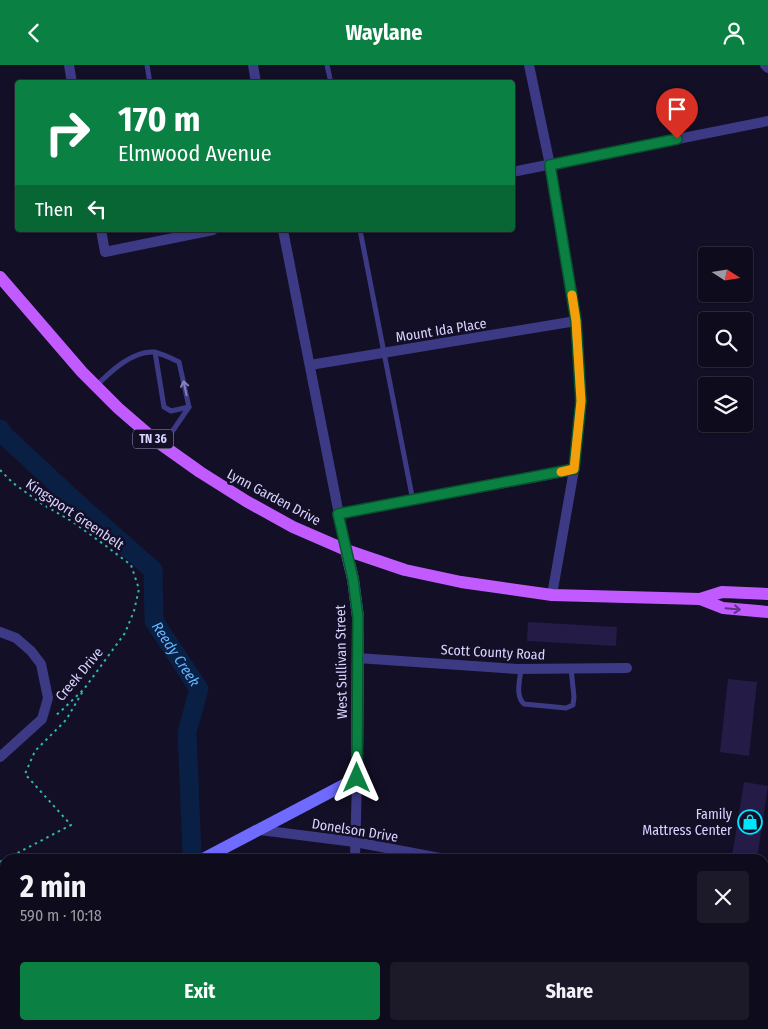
<!DOCTYPE html>
<html lang="en">
<head>
<meta charset="utf-8">
<style>
	body { margin:0; font-family:"Fira Sans Condensed",sans-serif; background:#1c1929; color:#f1f3f6; height:100vh; display:flex; flex-direction:column; font-size:19px; white-space:nowrap }
	* { box-sizing:border-box; margin:0 }
	p { font-size:16px; color:#9b9ba3 }
	.icon { flex:none; width:28px; height:28px; fill:none; stroke:currentColor; stroke-width:2; stroke-linecap:round; stroke-linejoin:round }
	.map { position:relative; flex:1; overflow:hidden }
	.panel { position:absolute; left:0px; top:789px; width:769px; height:176px; display:flex; flex-direction:column; background:#0e0b1c; border-radius:15px 15px 0 0; box-shadow:0 1px 4px #0004,0 0 0 1px #2e2b3b }
	.panel>* { flex:none }
	.banner { position:absolute; left:15px; top:15px; width:500px; height:152px; border-radius:5px; box-shadow:0 1px 4px #0004,0 0 0 1px #2e2b3b; background:#0b8043; color:#fff; overflow:hidden }
	.needle { width:32px; rotate:102deg }
	.fabs { position:absolute; left:698px; top:182px; display:grid; gap:10px }
	.fabs a { display:grid; place-items:center; width:55px; height:55px; border-radius:5px; background:#0e0b1c; box-shadow:0 1px 4px #0004,0 0 0 1px #2e2b3b; font-size:25px }
	.pin { position:absolute; display:grid; place-items:center; width:42px; height:42px; color:#fff; margin:-51px -21px; border-radius:50% 50% 50% 0; rotate:-45deg; box-shadow:0 0 5px #0007 }
	.pin .icon { rotate:45deg }
	.me { position:absolute; width:55px; margin:-28px; rotate:0deg; stroke-linejoin:round; filter:drop-shadow(0 0 4px #0008) }
	.turn { display:flex; align-items:center; gap:18px; height:105px; padding:0 20px; font-size:22px }
	.turn .icon { width:65px; height:65px; stroke-width:2.5 }
	.turn b { display:block; font-size:35px; line-height:42px }
	.then { display:flex; align-items:center; height:48px; padding:0 20px; background:#0003; gap:10px; font-size:19px }
	.round { display:grid; place-items:center; flex:none; width:52px; height:52px; border-radius:5px; background:#1c1929 }
	.head { display:flex; align-items:center; justify-content:space-between; height:85px; padding:0 20px }
	h1 { font-size:30px; font-weight:700; line-height:38px }
	.button { display:flex; gap:10px; margin-top:auto; padding:10px 20px }
	.button a { flex:1; height:58px; border-radius:5px; background:#0b8043; color:#fff; font-size:20px; font-weight:700; line-height:58px; text-align:center }
	.button a+a { background:#1c1929; color:#f1f3f6 }
	header { display:flex; justify-content:space-between; align-items:center; height:65px; padding:0 20px; background:#0b8043; color:#fff; font-size:22px; font-weight:700 }
	.map>svg:first-child { display:block }
	.lines { fill:none; stroke-linecap:round; stroke-linejoin:round }
	.river { stroke:#0a1f44; stroke-width:19 }
	.building { fill:#241b47 }
	.path { stroke:#2fb8b0; stroke-width:2; stroke-dasharray:2.5 4; stroke-linecap:butt }
	.lane { stroke:#3d3a85; stroke-width:5 }
	.street { stroke:#3d3a85; stroke-width:10 }
	.secondary { stroke:#6f6bff; stroke-width:12 }
	.primary { stroke:#c25bff; stroke-width:12 }
	.oneway { stroke:#837fbc }
	.oneway2 { stroke:#623188 }
	.route-casing { stroke:#07532c; stroke-width:12 }
	.route { stroke:#0b8043; stroke-width:9 }
	.slow { stroke:#f59e0b; stroke-width:9 }
	.labels { text-anchor:middle; stroke-width:5; stroke-linejoin:round; paint-order:stroke }
	.shield { fill:#130f26; stroke:#9e99be; stroke-width:1 }
	.shield-label { font-size:12px; font-weight:bold; fill:#d9d4ff }
	.street-label { font-size:14px; fill:#d9d4ff; stroke:#130f26 }
	.poi-label { font-size:14px; fill:#d9d4ff; stroke:#130f26; text-anchor:end }
	.water-label { font-size:15px; font-style:italic; fill:#62b6ff; stroke:#130f26 }
</style>
</head>
<body>
<header><svg class="icon" aria-label="back" viewBox="0 0 24 24"><path d="M15 5l-7 7 7 7"/></svg>Waylane<svg class="icon" aria-label="person" viewBox="0 0 24 24"><circle cx="12" cy="8" r="4"/><path d="M4 21q1-7 8-7t8 7"/></svg></header>
<div class="map">
<svg width="768" height="964" viewBox="0 0 768 964">
	<rect width="100%" height="100%" fill="#130f26"/>
	<g class="lines">
		<g class="river">
			<path id="s1" d="M 0,364 L 4,370 L 77,438 L 153,505 L 154,556 L 199,624 L 187,667 L 192,789"/>
			<polyline points="254,960 256,964"/>
		</g>
	</g>
	<g class="building">
		<polygon points="528,557 617,562 616,581 527,576"/>
		<polygon points="728,614 757,617 749,691 720,687"/>
		<polygon points="744,717 768,721 757,794 732,791"/>
	</g>
	<g class="lines">
		<g class="path">
			<polyline points="0,405 13,418 42,439 73,457 106,481 131,500 139,524 134,546 125,568 84,624 59,648 55,650"/>
			<polyline points="6,794 71,760 25,709 35,686 66,655 83,626"/>
			<polyline points="0,797 5,794"/>
			<polyline points="635,964 636,960"/>
		</g>
		<g class="lane">
			<polyline points="147,0 150,18"/>
			<polyline points="327,0 331,18"/>
			<polyline points="360,165 413,436"/>
			<polyline points="155,287 164,342 171,346 189,342"/>
			<path d="M 96,321 C 110,307 132,286 153,287 C 161,288 171,293 179,297 L 189,342 L 163,380"/>
			<path d="M 521,604 C 520,615 515,631 524,639 L 566,643 L 573,640 L 574,632 L 571,603"/>
			<polyline points="700,960 717,961 721,964"/>
			<polyline points="693,964 693,960"/>
		</g>
		<g class="street">
			<polyline points="69,0 72,18"/>
			<polyline points="253,0 256,18"/>
			<polyline points="529,0 550,100 576,256 581,335 574,405 552,530"/>
			<polyline points="765,0 768,3"/>
			<polyline points="512,107 768,56"/>
			<polyline points="101,165 105,187 213,165"/>
			<polyline points="283,165 346,485"/>
			<polyline points="310,300 576,256"/>
			<polyline points="338,449 574,405"/>
			<polyline points="0,567 16,573 31,586 41,599 48,633 42,654 0,692"/>
			<polyline points="357,593 517,604 627,603"/>
			<polyline points="260,765 355,777 445,794"/>
			<polyline points="355,794 357,713"/>
			<polyline points="764,843 768,844"/>
			<polyline points="0,931 5,928"/>
			<polyline points="157,960 157,964"/>
			<polyline points="353,964 353,960"/>
			<polyline points="575,964 575,960"/>
		</g>
		<g class="secondary">
			<polyline points="203,794 357,713 358,552 353,514 346,485"/>
			<polyline points="0,896 5,893"/>
		</g>
		<g class="primary">
			<polyline points="0,212 82,307 118,343 155,375 200,407 246,436 293,462 346,485 405,505 461,517 552,530 700,534 723,543 768,547"/>
			<polyline points="700,534 722,527 768,529"/>
		</g>
	</g>
	<defs><path id="oneway-shaft" d="M-6 0H5M1.5-3L5.5 0L1.5 3" fill="none" stroke-width="1.6" stroke-linecap="round" stroke-linejoin="round" transform="scale(1.25)"/></defs>
	<use class="oneway" href="#oneway-shaft" transform="translate(185 323) rotate(-102)"/>
	<use class="oneway2" href="#oneway-shaft" transform="translate(733 544) rotate(5)"/>
	<g class="lines">
		<g class="route-casing">
			<polyline id="route" points="357,713 358,552 353,514 338,449 574,404 581,336 576,256 550,100 677,74"/>
		</g>
		<use href="#route" class="route"/>
		<polyline class="slow" points="561,407 574,404 581,336 576,256 572,230"/>
	</g>
	<defs>
		<g id="shop-ring" transform="scale(1.25)"><circle r="9.5" fill="#130f26" stroke="#00e5ff" stroke-width="1.5"/><path d="M-5-2.5h2.3a2.7 3.5 0 0 1 5.4 0H5L5.5 6h-11ZM-1.5-2.5h3a1.5 2.3 0 0 0-3 0Z" fill="#00e5ff"/></g>
	</defs>
	<g fill-rule="evenodd">
		<use href="#shop-ring" x="750" y="757"/>
	</g>
	<g class="labels">
		<rect class="shield" x="133" y="364.5" width="40" height="19" rx="4"/>
		<g class="shield-label">
			<text x="153" y="378">TN 36</text>
		</g>
		<g class="street-label">
			<text transform="translate(441 265) rotate(-9)" y="5">Mount Ida Place</text>
			<text transform="translate(274 432) rotate(28)" y="5">Lynn Garden Drive</text>
			<text transform="translate(75 449) rotate(34)" y="5">Kingsport Greenbelt</text>
			<text transform="translate(493 587) rotate(3)" y="5">Scott County Road</text>
			<text transform="translate(341 597) rotate(-91)" y="5">West Sullivan Street</text>
			<text transform="translate(79 609) rotate(-50)" y="5">Creek Drive</text>
			<text transform="translate(355 765) rotate(9)" y="5">Donelson Drive</text>
		</g>
		<g class="poi-label">
			<text x="732" y="754">Family<tspan x="732" dy="16">Mattress Center</tspan></text>
		</g>
		<g class="water-label">
			<text dy="5" stroke="none"><textPath href="#s1" startOffset="299">Reedy Creek</textPath></text>
		</g>
	</g>
</svg>
<div class="fabs">
<a><svg class="needle" viewBox="-14 -14 28 28"><path d="M0-13l5 13h-10z" fill="#e53935"/><path d="M0 13l5-13h-10z" fill="#9b9ba3"/></svg></a>
<a><svg class="icon" aria-label="search" viewBox="0 0 24 24"><circle cx="10" cy="10" r="6"/><path d="M15 15l6 6"/></svg></a>
<a><svg class="icon" aria-label="layers" viewBox="0 0 24 24"><path d="M12 4l9 5-9 5-9-5zM3 14l9 5 9-5"/></svg></a>
</div>
<div class="pin" style="left:677px;top:74px;background:#d93025"><svg class="icon" aria-label="arrive" viewBox="0 0 24 24"><path d="M6 21V4h12l-3 4 3 4H6"/></svg></div>
<svg class="me" style="left:357px;top:713px" viewBox="-20 -20 40 40"><path d="M0-17L14 15 0 8-14 15z" fill="#0b8043" stroke="#fff" stroke-width="4"/></svg>
<div class="banner">
<div class="turn"><svg class="icon" aria-label="right" viewBox="0 0 24 24"><path d="M7 20v-9h11M14 6l5 5-5 5"/></svg><div><b>170 m</b>Elmwood Avenue</div></div>
<div class="then">Then<svg class="icon" aria-label="left" viewBox="0 0 24 24"><path d="M17 20v-9H6M10 6l-5 5 5 5"/></svg></div>
</div>
<section class="panel">
<div class="head"><div><h1>2 min</h1><p>590 m · 10:18</p></div><a class="round"><svg class="icon" aria-label="close" viewBox="0 0 24 24"><path d="M6 6l12 12M18 6L6 18"/></svg></a></div>
<div class="button"><a>Exit</a><a>Share</a></div>
</section>
</div>
</body>
</html>
